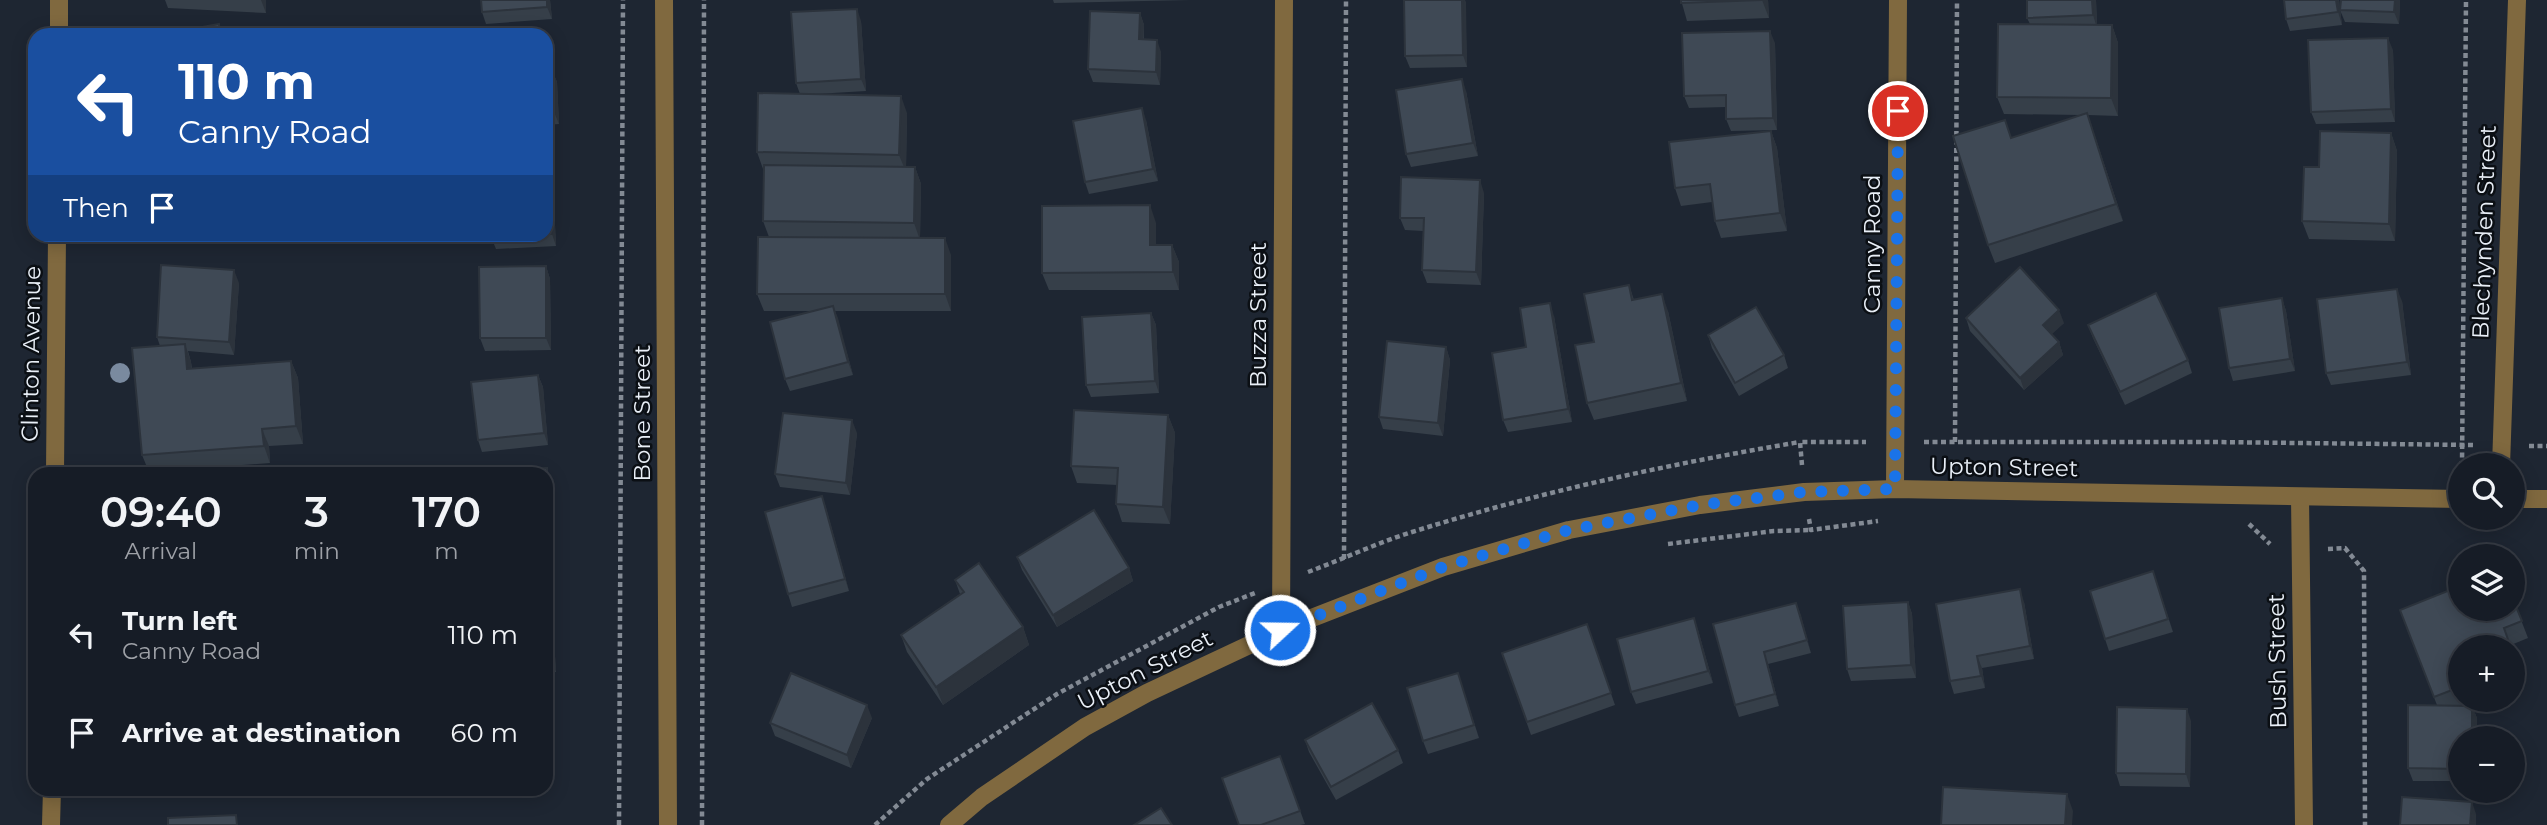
<!DOCTYPE html>
<html lang="en">
<head>
<meta charset="utf-8">
<style>
	body { margin:0; font-family:Montserrat,sans-serif; background:#1f252e; color:#f1f3f6; height:100vh; display:flex; flex-direction:column; font-size:26px; white-space:nowrap }
	* { box-sizing:border-box; margin:0 }
	p { font-size:23px; color:#9ea1a7 }
	.icon { flex:none; width:38px; height:38px; fill:none; stroke:currentColor; stroke-width:2; stroke-linecap:round; stroke-linejoin:round }
	.map { position:relative; flex:1; overflow:hidden }
	.drawer { position:absolute; left:28px; top:467px; width:525px; height:329px; display:flex; flex-direction:column; background:#161c26; border-radius:21px; box-shadow:0 4px 18px #0003,0 0 0 2px #353a43 }
	.drawer>* { flex:none }
	.hud { position:absolute; left:28px; top:28px; width:525px; height:214px; border-radius:21px; box-shadow:0 4px 18px #0003,0 0 0 2px #353a43; background:#1a4fa0; color:#fff; overflow:hidden }
	.fabs { position:absolute; left:2448px; top:453px; display:grid; gap:14px }
	.fabs a { display:grid; place-items:center; width:77px; height:77px; border-radius:50%; background:#161c26; box-shadow:0 4px 18px #0003,0 0 0 2px #353a43; font-size:35px }
	.pin { position:absolute; display:grid; place-items:center; width:60px; height:60px; color:#fff; margin:-30px; border:4px solid #fff; border-radius:50%; box-shadow:0 2px 7px #0007 }
	.me { position:absolute; width:77px; margin:-38px; rotate:69deg; stroke-linejoin:round; filter:drop-shadow(0 0 5px #0008) }
	.turn { display:flex; align-items:center; gap:24px; height:147px; padding:0 35px; font-size:32px }
	.turn .icon { width:91px; height:91px; stroke-width:2.5 }
	.turn b { display:block; font-size:49px; line-height:60px }
	.then { display:flex; align-items:center; height:66px; padding:0 35px; background:#0003; gap:14px; font-size:26px }
	.eta { display:flex; justify-content:space-evenly; align-items:center; height:119px; text-align:center }
	.eta b { font-size:42px; font-weight:600; line-height:49px }
	ul { padding:0; list-style:none }
	li { display:flex; align-items:center; gap:21px; height:98px; padding:0 35px }
	li div { flex:1 }
	li b { display:block; font-size:26px }
	li em { font-style:normal }
	.map>svg:first-child { display:block }
	.lines { fill:none; stroke-linecap:round; stroke-linejoin:round }
	.path { stroke:#838a94; stroke-width:4.5; stroke-dasharray:5 3.5; stroke-linecap:butt }
	.street { stroke:#80693f; stroke-width:18 }
	.tree { fill:#7a8a9f }
	.wall { fill:#363f49 }
	.shaded-wall { fill:#2c333c }
	.building { fill:#3f4955; stroke:#2c333c; stroke-width:2 }
	.route { stroke:#1a73e8; stroke-width:12; stroke-dasharray:0 21.6 }
	.labels { text-anchor:middle; stroke-width:5; stroke-linejoin:round; paint-order:stroke }
	.street-label { font-size:23px; fill:#e9eff7; stroke:#0b0f14 }
</style>
</head>
<body>
<div class="map">
<svg width="2547" height="825" viewBox="0 0 2547 825">
	<rect width="100%" height="100%" fill="#1e2632"/>
	<g class="lines">
		<g class="path">
			<polyline points="1924,442 2211,442 2475,445"/>
			<polyline points="1955,442 1957,0"/>
			<polyline points="2529,446 2547,446"/>
			<polyline points="1802,465 1800,442 1866,442"/>
			<polyline points="2462,466 2466,0"/>
			<polyline points="1809,519 1811,530 1878,521"/>
			<polyline points="2249,524 2270,544"/>
			<polyline points="1668,544 1774,531 1811,530"/>
			<polyline points="2328,549 2345,548 2364,571 2365,825"/>
			<polyline points="1344,559 1346,0"/>
			<path d="M 1308,572 C 1343,559 1377,543 1412,532 C 1539,492 1669,464 1800,442"/>
			<polyline points="619,825 623,0"/>
			<polyline points="702,825 704,0"/>
			<polyline points="875,825 927,779 1057,694 1219,607 1255,593"/>
		</g>
		<g class="street">
			<polyline points="664,0 668,825"/>
			<polyline points="59,35 59,0"/>
			<polyline points="2501,466 2517,0"/>
			<polyline points="55,474 57,234"/>
			<polyline points="1895,489 1898,0"/>
			<polyline points="2300,497 2304,825"/>
			<polyline points="2513,499 2547,499"/>
			<polyline points="1281,630 1284,0"/>
			<polyline points="51,825 52,789"/>
			<polyline points="949,825 982,797 1085,727 1147,693 1281,630 1443,567 1569,530 1700,505 1804,492 1895,489 2460,499"/>
		</g>
	</g>
	<circle class="tree" cx="120" cy="373" r="10"/>
	<g class="wall">
		<polygon points="165,0 266,0 266,13 168,8"/>
		<polygon points="481,0 550,0 552,19 486,24 482,12"/>
		<polygon points="1053,0 1191,0 1054,3"/>
		<polygon points="1404,0 1465,0 1467,67 1410,68 1405,56"/>
		<polygon points="1681,0 1768,0 1769,18 1687,21"/>
		<polygon points="2096,0 2097,25 2112,25 2118,43 2118,116 2088,115 2123,221 1995,263 1988,245 2011,138 2081,115 2004,114 1997,97 2030,24 2027,18"/>
		<polygon points="2284,0 2339,0 2340,9 2400,0 2399,24 2345,22 2340,10 2342,25 2290,31 2286,19"/>
		<polygon points="1140,13 1144,25 1144,39 1161,52 1160,85 1093,82 1088,69"/>
		<polygon points="861,21 866,91 816,94 907,113 906,167 915,167 921,184 920,238 951,255 951,311 835,311 853,375 790,391 785,379 812,311 764,311 757,294 769,237 763,221 763,169 757,152 800,94 796,83"/>
		<polygon points="1775,43 1777,130 1731,131 1726,119 1726,107 1689,108 1684,96"/>
		<polygon points="2393,50 2395,122 2316,124 2311,112"/>
		<polygon points="546,70 552,70 557,82 559,124 546,125"/>
		<polygon points="1466,91 1478,156 1411,167 1406,154"/>
		<polygon points="1146,120 1158,181 1089,194 1085,182"/>
		<polygon points="1771,131 1777,148 1787,231 1721,238 1715,221 1712,202 1681,206 1675,188"/>
		<polygon points="2391,133 2397,151 2395,241 2309,239 2302,221 2319,167"/>
		<polygon points="552,161 556,246 496,249 491,237"/>
		<polygon points="1484,193 1481,285 1427,283 1422,270 1423,231 1405,230 1400,218"/>
		<polygon points="1156,223 1156,245 1172,245 1179,262 1179,290 1049,290 1042,273"/>
		<polygon points="546,266 550,279 551,350 485,351 480,338"/>
		<polygon points="239,283 234,355 188,351 191,362 192,368 291,361 298,378 303,444 269,446 270,463 149,472 142,455 160,346 157,337"/>
		<polygon points="1629,285 1634,300 1668,311 1687,401 1594,420 1587,403 1594,342"/>
		<polygon points="2282,298 2286,311 2295,371 2233,381 2229,368"/>
		<polygon points="2402,301 2411,375 2331,385 2326,373"/>
		<polygon points="1151,313 1156,325 1159,393 1091,397 1086,385"/>
		<polygon points="1554,316 1572,422 1508,432 1503,420 1526,347"/>
		<polygon points="1966,318 2064,323 2051,334 2059,342 2063,355 2024,390 1970,331"/>
		<polygon points="2088,325 2188,360 2192,373 2125,405 2093,338"/>
		<polygon points="1708,335 1784,355 1788,368 1739,396 1712,348"/>
		<polygon points="1446,347 1450,360 1443,436 1383,429 1379,417"/>
		<polygon points="538,375 543,387 548,445 482,452 478,440"/>
		<polygon points="1168,415 1175,433 1170,524 1122,522 1116,504 1117,485 1077,483 1071,466"/>
		<polygon points="857,433 850,495 780,487 775,474"/>
		<polygon points="546,474 551,481 554,564 546,564"/>
		<polygon points="822,496 826,508 849,591 792,607 788,594"/>
		<polygon points="1017,557 1129,568 1133,581 1057,627 1022,570"/>
		<polygon points="2153,571 2173,632 2109,651 2105,639"/>
		<polygon points="955,580 1023,627 1029,645 943,705 907,652 901,635 960,594"/>
		<polygon points="546,596 548,596 552,609 556,672 546,672"/>
		<polygon points="2513,599 2528,638 2511,645 2460,648 2460,700 2477,700 2463,705 2472,706 2477,718 2477,738 2460,738 2460,781 2413,781 2408,768 2437,705 2406,627"/>
		<polygon points="1908,602 1912,614 1916,678 1851,681 1847,669"/>
		<polygon points="2024,602 2034,659 1982,668 1985,688 1954,694 1950,681"/>
		<polygon points="1796,603 1811,653 1768,664 1779,706 1739,717 1735,705 1713,624"/>
		<polygon points="1587,624 1615,705 1531,735 1502,653"/>
		<polygon points="1698,630 1713,683 1636,704 1631,692"/>
		<polygon points="2513,652 2524,681 2513,685"/>
		<polygon points="1458,673 1479,738 1428,754 1423,741"/>
		<polygon points="872,718 851,768 775,736 770,723"/>
		<polygon points="2191,721 2190,787 2120,786 2116,773"/>
		<polygon points="1305,740 1398,750 1403,763 1336,800 1309,752"/>
		<polygon points="1280,756 1305,824 1300,825 1239,825"/>
		<polygon points="141,789 296,789 296,798 144,798"/>
		<polygon points="469,789 498,789 470,794"/>
	</g>
	<g class="shaded-wall">
		<polygon points="261,0 266,0 266,13"/>
		<polygon points="547,0 550,0 552,19 547,7"/>
		<polygon points="1462,0 1465,0 1466,2 1467,67 1463,55"/>
		<polygon points="1762,0 1768,0 1769,18"/>
		<polygon points="2092,0 2096,0 2097,28 2093,15"/>
		<polygon points="2336,0 2339,0 2342,25 2338,12"/>
		<polygon points="2395,0 2400,0 2399,24 2394,12"/>
		<polygon points="857,9 861,21 866,91 861,79"/>
		<polygon points="1140,13 1144,25 1143,52 1139,39"/>
		<polygon points="2112,25 2118,43 2118,116 2111,98"/>
		<polygon points="1770,31 1775,43 1777,130 1773,118"/>
		<polygon points="2388,38 2393,50 2395,122 2391,109"/>
		<polygon points="1157,40 1161,52 1160,85 1156,72"/>
		<polygon points="552,70 557,82 559,124 554,112"/>
		<polygon points="1462,79 1466,91 1478,156 1473,143"/>
		<polygon points="901,96 907,113 906,172 899,155"/>
		<polygon points="1142,108 1146,120 1158,181 1153,169"/>
		<polygon points="2087,113 2123,221 2116,204"/>
		<polygon points="1771,131 1777,148 1787,231 1780,213"/>
		<polygon points="2391,133 2397,151 2395,241 2389,224"/>
		<polygon points="547,148 552,161 556,246 552,234"/>
		<polygon points="915,167 921,184 920,240 914,223"/>
		<polygon points="1480,180 1484,193 1481,285 1476,272"/>
		<polygon points="1150,205 1156,223 1156,262 1150,245"/>
		<polygon points="945,238 951,255 951,311 945,294"/>
		<polygon points="1172,245 1179,262 1179,290 1173,272"/>
		<polygon points="546,266 550,279 551,350 546,338"/>
		<polygon points="234,270 239,283 234,355 229,342"/>
		<polygon points="2397,289 2402,301 2411,375 2407,362"/>
		<polygon points="1662,294 1668,311 1687,401 1681,383"/>
		<polygon points="2282,298 2286,311 2295,371 2290,359"/>
		<polygon points="1550,303 1554,316 1572,422 1568,409"/>
		<polygon points="833,306 838,318 853,375 848,362"/>
		<polygon points="2059,310 2064,323 2048,338 2043,325"/>
		<polygon points="1151,313 1156,325 1159,393 1155,381"/>
		<polygon points="2059,342 2063,355 2024,390 2020,378"/>
		<polygon points="185,344 191,362 193,386 187,369"/>
		<polygon points="1446,347 1450,360 1443,436 1438,423"/>
		<polygon points="291,361 298,378 303,444 296,426"/>
		<polygon points="538,375 543,387 548,445 544,433"/>
		<polygon points="1168,415 1175,433 1170,524 1163,507"/>
		<polygon points="852,420 857,433 850,495 846,483"/>
		<polygon points="262,429 269,446 270,463 264,446"/>
		<polygon points="547,468 551,481 554,564 549,552"/>
		<polygon points="822,496 826,508 849,591 845,579"/>
		<polygon points="1129,568 1133,581 1057,627 1053,615"/>
		<polygon points="2020,589 2024,602 2034,659 2030,646"/>
		<polygon points="548,596 552,609 556,672 551,659"/>
		<polygon points="1908,602 1912,614 1916,678 1911,665"/>
		<polygon points="1796,603 1801,615 1811,653 1807,640"/>
		<polygon points="1694,618 1698,630 1713,683 1708,671"/>
		<polygon points="1023,627 1029,645 943,705 936,687"/>
		<polygon points="1764,652 1768,664 1779,706 1775,694"/>
		<polygon points="1977,656 1982,668 1985,688 1981,676"/>
		<polygon points="867,705 872,718 851,768 847,755"/>
		<polygon points="2472,706 2477,718 2477,738 2472,738"/>
		<polygon points="2187,709 2191,721 2190,787 2186,774"/>
		<polygon points="2067,794 2073,811 2072,825 2065,825"/>
		<polygon points="2472,802 2476,814 2476,825 2470,825"/>
	</g>
	<g class="building">
		<polygon points="481,0 547,0 547,7 482,12"/>
		<polygon points="1404,0 1462,0 1463,55 1405,56"/>
		<polygon points="1681,0 1762,0 1681,3"/>
		<polygon points="2027,0 2092,0 2093,15 2027,18"/>
		<polygon points="2284,0 2336,0 2338,12 2286,19"/>
		<polygon points="2341,0 2395,0 2394,12 2340,10"/>
		<polygon points="857,9 861,79 796,83 791,12"/>
		<polygon points="1090,11 1140,13 1139,39 1157,40 1156,72 1088,69"/>
		<polygon points="219,24 220,35 159,35"/>
		<polygon points="1998,24 2112,25 2111,98 1997,97"/>
		<polygon points="1770,31 1773,118 1726,119 1726,95 1684,96 1682,33"/>
		<polygon points="536,32 536,35 487,35"/>
		<polygon points="2388,38 2391,109 2311,112 2308,40"/>
		<polygon points="546,70 552,70 554,112 546,112"/>
		<polygon points="1462,79 1473,143 1406,154 1396,90"/>
		<polygon points="758,93 901,96 899,155 757,152"/>
		<polygon points="1142,108 1153,169 1085,182 1073,121"/>
		<polygon points="2087,113 2116,204 1988,245 1953,136 2005,120 2011,138"/>
		<polygon points="1771,131 1780,213 1715,221 1710,184 1675,188 1669,142"/>
		<polygon points="2320,131 2391,133 2389,224 2302,221 2304,167 2319,167"/>
		<polygon points="546,148 547,148 552,234 546,234"/>
		<polygon points="764,165 915,167 914,223 763,221"/>
		<polygon points="1401,177 1480,180 1476,272 1422,270 1424,218 1400,218"/>
		<polygon points="1150,205 1150,245 1172,245 1173,272 1042,273 1042,206"/>
		<polygon points="491,234 541,234 491,237"/>
		<polygon points="758,237 945,238 945,294 757,294"/>
		<polygon points="161,265 234,270 229,342 157,337"/>
		<polygon points="546,266 546,338 480,338 479,267"/>
		<polygon points="2020,267 2059,310 2043,325 2059,342 2020,378 1966,318"/>
		<polygon points="1629,285 1632,300 1662,294 1681,383 1587,403 1575,345 1594,342 1584,294"/>
		<polygon points="2397,289 2407,362 2326,373 2317,299"/>
		<polygon points="2156,293 2188,360 2120,392 2088,325"/>
		<polygon points="2282,298 2290,359 2229,368 2219,308"/>
		<polygon points="1550,303 1568,409 1503,420 1492,353 1526,347 1520,308"/>
		<polygon points="833,306 848,362 785,379 770,322"/>
		<polygon points="1756,307 1784,355 1735,383 1708,335"/>
		<polygon points="1151,313 1155,381 1086,385 1082,317"/>
		<polygon points="1387,341 1446,347 1438,423 1379,417"/>
		<polygon points="185,344 187,369 291,361 296,426 262,429 264,446 142,455 132,348"/>
		<polygon points="538,375 544,433 478,440 471,382"/>
		<polygon points="1074,410 1168,415 1163,507 1116,504 1118,468 1071,466"/>
		<polygon points="783,413 852,420 846,483 775,474"/>
		<polygon points="547,468 549,552 546,552 546,474 507,474 507,469"/>
		<polygon points="177,471 225,474 176,474"/>
		<polygon points="822,496 845,579 788,594 765,512"/>
		<polygon points="1094,510 1129,568 1053,615 1017,557"/>
		<polygon points="979,563 1023,627 936,687 901,635 964,592 955,580"/>
		<polygon points="2153,571 2168,619 2105,639 2090,591"/>
		<polygon points="2460,586 2460,609 2513,609 2513,599 2522,621 2504,628 2511,648 2460,648 2460,687 2434,697 2400,610"/>
		<polygon points="2020,589 2030,646 1977,656 1981,676 1950,681 1936,604"/>
		<polygon points="546,596 548,596 551,659 546,659"/>
		<polygon points="1908,602 1911,665 1847,669 1843,606"/>
		<polygon points="1796,603 1807,640 1764,652 1775,694 1735,705 1713,624"/>
		<polygon points="1694,618 1708,671 1631,692 1617,639"/>
		<polygon points="1587,624 1611,693 1527,722 1502,653"/>
		<polygon points="2513,652 2518,664 2513,666"/>
		<polygon points="791,673 867,705 847,755 770,723"/>
		<polygon points="1458,673 1474,725 1423,741 1407,688"/>
		<polygon points="1372,703 1398,750 1331,787 1305,740"/>
		<polygon points="2408,705 2472,706 2472,738 2460,738 2460,769 2408,768"/>
		<polygon points="2117,707 2187,709 2186,774 2116,773"/>
		<polygon points="1280,756 1300,811 1261,825 1239,825 1222,778"/>
		<polygon points="1943,787 2067,794 2065,825 1941,825"/>
		<polygon points="2402,797 2472,802 2470,825 2400,825"/>
		<polygon points="1161,808 1172,825 1134,825"/>
		<polygon points="236,815 237,825 168,825 168,818"/>
	</g>
	<g class="lines">
		<polyline class="route" points="1280,630 1443,567 1569,530 1700,505 1804,492 1895,489 1898,111"/>
	</g>
	<g class="labels">
		<g class="street-label">
			<text transform="translate(2484 232) rotate(-88)" y="8">Blechynden Street</text>
			<text transform="translate(1872 244) rotate(-90)" y="8">Canny Road</text>
			<text transform="translate(1258 315) rotate(-90)" y="8">Buzza Street</text>
			<text transform="translate(31 354) rotate(-89)" y="8">Clinton Avenue</text>
			<text transform="translate(642 413) rotate(-90)" y="8">Bone Street</text>
			<text transform="translate(2004 467) rotate(1)" y="8">Upton Street</text>
			<text transform="translate(2277 661) rotate(-91)" y="8">Bush Street</text>
			<text transform="translate(1145 670) rotate(-27)" y="8">Upton Street</text>
		</g>
	</g>
</svg>
<div class="fabs">
<a><svg class="icon" aria-label="search" viewBox="0 0 24 24"><circle cx="10" cy="10" r="6"/><path d="M15 15l6 6"/></svg></a>
<a><svg class="icon" aria-label="layers" viewBox="0 0 24 24"><path d="M12 4l9 5-9 5-9-5zM3 14l9 5 9-5"/></svg></a>
<a>+</a>
<a>−</a>
</div>
<div class="pin" style="left:1898px;top:111px;background:#d93025"><svg class="icon" aria-label="arrive" viewBox="0 0 24 24"><path d="M6 21V4h12l-3 4 3 4H6"/></svg></div>
<svg class="me" style="left:1280px;top:630px" viewBox="-20 -20 40 40"><circle r="17" fill="#1a73e8" stroke="#fff" stroke-width="3"/><path d="M0-11L8 9 0 5-8 9z" fill="#fff"/></svg>
<div class="hud">
<div class="turn"><svg class="icon" aria-label="left" viewBox="0 0 24 24"><path d="M17 20v-9H6M10 6l-5 5 5 5"/></svg><div><b>110 m</b>Canny Road</div></div>
<div class="then">Then<svg class="icon" aria-label="arrive" viewBox="0 0 24 24"><path d="M6 21V4h12l-3 4 3 4H6"/></svg></div>
</div>
<section class="drawer">
<div class="eta">
<div><b>09:40</b><p>Arrival</p></div>
<div><b>3</b><p>min</p></div>
<div><b>170</b><p>m</p></div>
</div>
<ul>
<li><svg class="icon" aria-label="left" viewBox="0 0 24 24"><path d="M17 20v-9H6M10 6l-5 5 5 5"/></svg><div><b>Turn left</b><p>Canny Road</p></div><em>110 m</em></li>
<li><svg class="icon" aria-label="arrive" viewBox="0 0 24 24"><path d="M6 21V4h12l-3 4 3 4H6"/></svg><div><b>Arrive at destination</b></div><em>60 m</em></li>
</ul>
</section>
</div>
</body>
</html>
